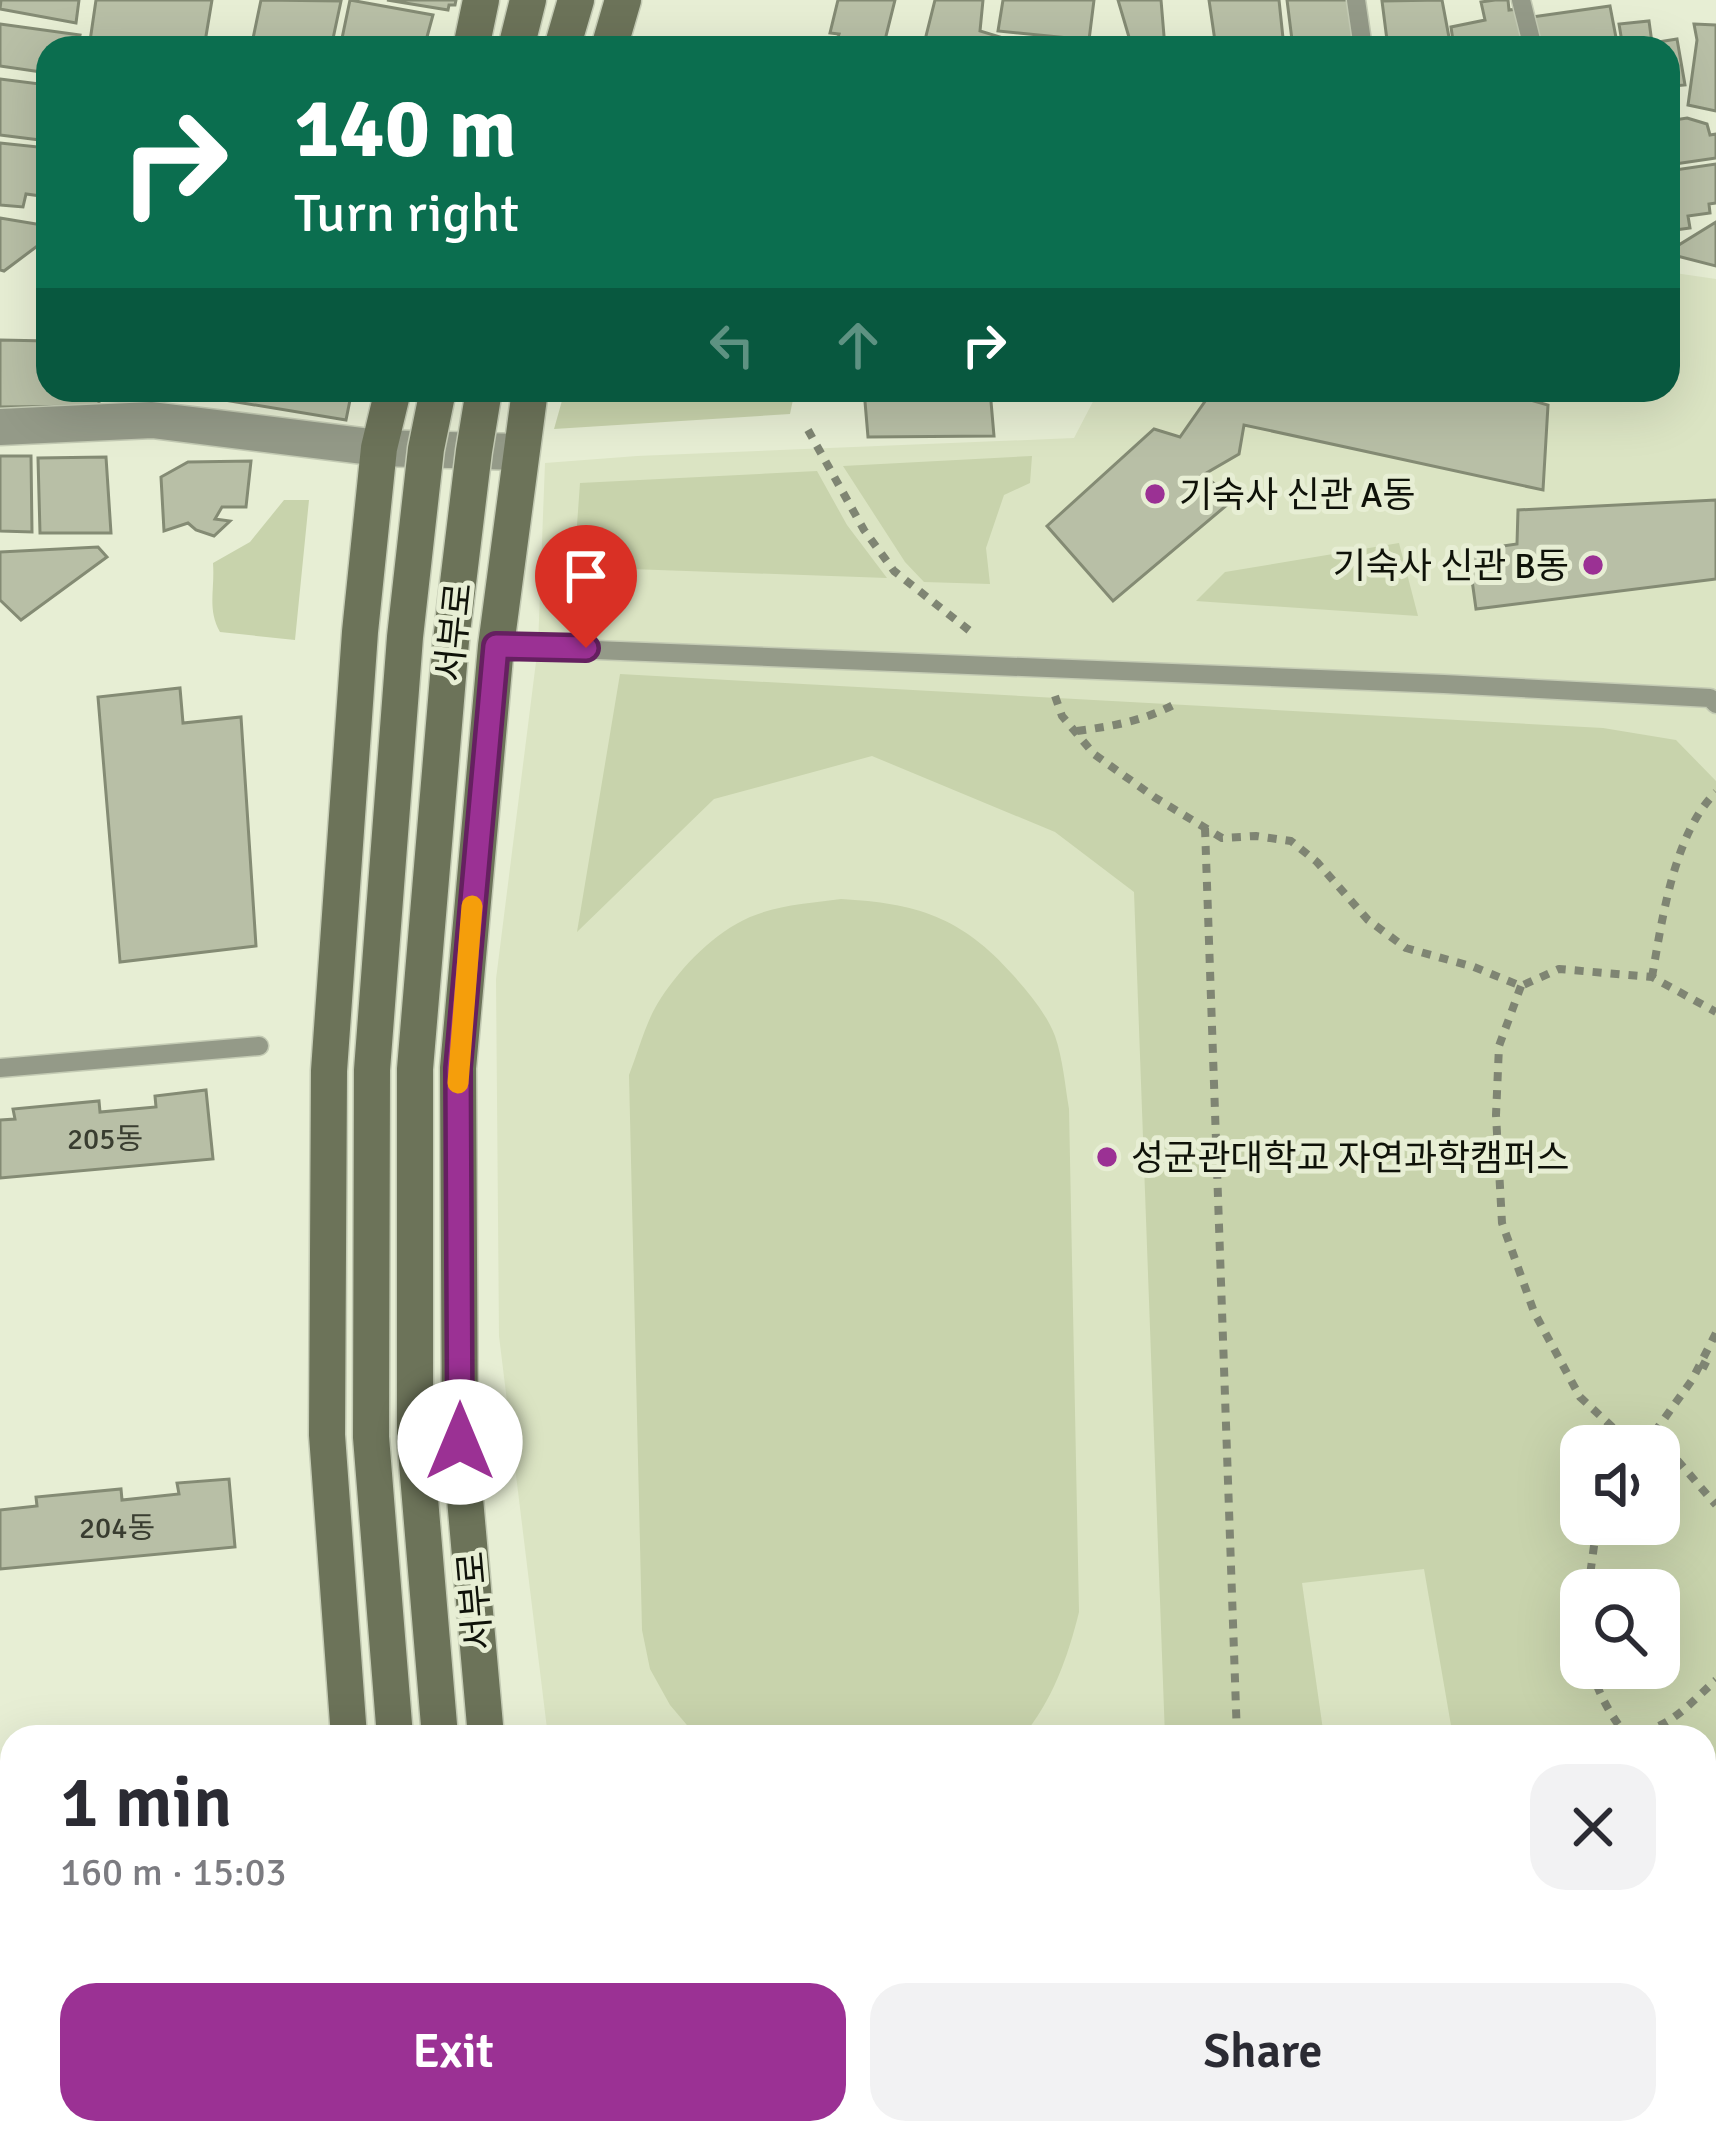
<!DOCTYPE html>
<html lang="en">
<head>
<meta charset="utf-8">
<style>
	body { margin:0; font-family:Signika,"Noto Sans KR",sans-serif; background:#f2f2f3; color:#2b2b33; height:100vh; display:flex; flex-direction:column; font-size:45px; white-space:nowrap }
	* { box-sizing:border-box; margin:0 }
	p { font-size:39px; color:#7c7c81 }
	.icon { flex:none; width:66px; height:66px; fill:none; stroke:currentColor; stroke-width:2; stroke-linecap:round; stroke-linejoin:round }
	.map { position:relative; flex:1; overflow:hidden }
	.side { position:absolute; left:0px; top:1725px; width:1716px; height:420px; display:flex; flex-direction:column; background:#fff; border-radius:36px 36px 0 0; box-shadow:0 12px 48px #0002 }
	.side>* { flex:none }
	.banner { position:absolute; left:36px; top:36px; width:1644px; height:366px; border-radius:36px; box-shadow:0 12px 48px #0002; background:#0b6e4f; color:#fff; overflow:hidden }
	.tools { position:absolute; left:1560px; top:1425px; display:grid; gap:24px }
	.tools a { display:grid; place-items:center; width:120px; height:120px; border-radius:24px; background:#fff; box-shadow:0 12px 48px #0002; font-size:60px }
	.pin { position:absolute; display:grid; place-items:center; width:102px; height:102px; color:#fff; margin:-123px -51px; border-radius:50% 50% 50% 0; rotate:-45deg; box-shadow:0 0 12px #0007 }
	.pin .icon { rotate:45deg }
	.me { position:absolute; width:132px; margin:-66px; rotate:0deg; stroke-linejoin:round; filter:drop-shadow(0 0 9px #0008) }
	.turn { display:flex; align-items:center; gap:42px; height:252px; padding:0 60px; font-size:54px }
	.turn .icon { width:156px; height:156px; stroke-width:2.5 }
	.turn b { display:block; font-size:84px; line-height:102px }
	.lanes { display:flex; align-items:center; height:114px; padding:0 60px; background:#0003; justify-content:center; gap:60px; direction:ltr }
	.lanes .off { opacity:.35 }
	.round { display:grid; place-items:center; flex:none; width:126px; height:126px; border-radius:36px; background:#f2f2f3 }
	.summary { display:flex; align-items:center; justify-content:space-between; height:204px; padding:0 60px }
	h1 { font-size:72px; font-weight:600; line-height:90px }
	.cta { display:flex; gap:24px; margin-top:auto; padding:24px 60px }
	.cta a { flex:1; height:138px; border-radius:36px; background:#9b3194; color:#fff; font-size:48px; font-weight:600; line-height:138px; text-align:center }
	.cta a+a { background:#f2f2f3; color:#2b2b33 }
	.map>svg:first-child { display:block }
	.built { fill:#dbe4c3; fill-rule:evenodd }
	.green { fill:#c8d3ac; fill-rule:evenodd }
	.building { fill:#b8bfa6; stroke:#848b74; stroke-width:3 }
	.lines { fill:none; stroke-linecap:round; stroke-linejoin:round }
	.lane-casing { stroke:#c4cbb4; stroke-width:21 }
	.street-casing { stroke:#c4cbb4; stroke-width:39 }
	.secondary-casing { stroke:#c4cbb4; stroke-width:39 }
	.path { stroke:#7f8573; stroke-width:8; stroke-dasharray:9 9; stroke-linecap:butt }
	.lane { stroke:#949a88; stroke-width:18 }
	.street { stroke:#949a88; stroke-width:36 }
	.secondary { stroke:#6c7359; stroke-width:36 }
	.secondary-bridge-casing { stroke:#c4cbb4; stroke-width:39; stroke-linecap:butt }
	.secondary-bridge { stroke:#6c7359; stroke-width:36 }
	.route-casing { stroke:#652060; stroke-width:30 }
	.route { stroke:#9b3194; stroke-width:21 }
	.slow { stroke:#f59e0b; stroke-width:21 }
	.poi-dot { fill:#9b3194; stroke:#e7eed4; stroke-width:4.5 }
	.labels { text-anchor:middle; stroke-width:10; stroke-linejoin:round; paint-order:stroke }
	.number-label { font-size:30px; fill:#393d30 }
	.poi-label { font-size:36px; fill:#0f1209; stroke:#e7eed4; text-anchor:start }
	.street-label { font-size:36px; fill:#0f1209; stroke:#e7eed4 }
</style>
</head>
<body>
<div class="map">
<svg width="1716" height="2145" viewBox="0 0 1716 2145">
	<rect width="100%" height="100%" fill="#e7eed4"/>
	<path class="built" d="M 1668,272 L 1716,279 L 1716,2145 L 598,2145 L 597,2133 L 1704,2133 L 1704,1737 L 548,1737 L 499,1336 L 496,979 L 538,646 L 545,463 L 637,456 L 1074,438 L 1099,390 L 1668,390 ZM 1581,1446 L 1659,1446 L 1659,1524 L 1581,1524 ZM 1581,1590 L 1659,1590 L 1659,1668 L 1581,1668 Z"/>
	<g class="green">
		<polygon points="565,390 795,390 790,414 554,429"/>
		<polygon points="1032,456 1030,483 1004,495 986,548 990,584 924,582 905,562 843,466"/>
		<polygon points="817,471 847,525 887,578 574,567 580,483"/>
		<path d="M 284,500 L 309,500 L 295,640 L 220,632 C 207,609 215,590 213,563 L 250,542 Z"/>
		<polygon points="1399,543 1418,616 1196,601 1225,572"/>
		<path d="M 620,674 L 1603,728 L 1676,740 L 1716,781 L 1716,1811 L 1704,1811 L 1704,1737 L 1453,1737 L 1424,1569 L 1302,1583 L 1324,1737 L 1165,1737 L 1134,892 L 1055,832 L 872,756 L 714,799 L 577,932 ZM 1581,1446 L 1659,1446 L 1659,1524 L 1581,1524 ZM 1659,1590 L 1659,1668 L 1581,1668 L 1581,1590 Z"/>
		<path d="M 841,899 C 916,903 962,917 1013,975 C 1029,993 1046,1013 1055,1036 C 1063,1059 1065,1086 1069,1109 L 1079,1612 C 1068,1657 1052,1702 1022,1737 L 697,1737 L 670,1705 L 650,1669 L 642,1630 L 629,1075 C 639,1050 646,1020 661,998 C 683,965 714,933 750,917 C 778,905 811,903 841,899 Z"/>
		<rect x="688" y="2133" width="473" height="12"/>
		<rect x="1274" y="2133" width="400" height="12"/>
	</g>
	<g class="building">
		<polygon points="1,0 79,0 76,23 0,9"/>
		<polygon points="96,0 212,0 204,48 89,48"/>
		<polygon points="261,0 341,1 331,48 251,48"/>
		<polygon points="350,0 433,15 424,48 340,48"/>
		<polygon points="387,0 456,0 455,5 449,5 448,10"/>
		<polygon points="838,0 895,0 883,48 834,48 839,34 830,33"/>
		<polygon points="935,0 983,0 980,31 1036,48 923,48"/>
		<polygon points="1003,0 1094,0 1089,40 998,31"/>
		<polygon points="1118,0 1161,0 1165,48 1140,48 1131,44"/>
		<polygon points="1209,0 1279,0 1283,38 1216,48"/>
		<polygon points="1287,0 1352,0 1358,41 1343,43 1344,48 1293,48"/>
		<polygon points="1442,0 1451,48 1388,48 1382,1"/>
		<polygon points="1495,0 1508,0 1509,10 1518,9 1526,48 1454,48 1451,27 1485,20 1481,2"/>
		<polygon points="1610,6 1618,48 1539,48 1532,17"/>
		<polygon points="1649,21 1652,43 1677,39 1685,85 1673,86 1677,107 1668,108 1668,48 1623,48 1619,24"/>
		<polygon points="0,24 80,35 77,48 48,48 48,73 0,66"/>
		<polygon points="1694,24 1716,25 1716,111 1688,105 1697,40"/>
		<polygon points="0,79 48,85 48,141 0,135"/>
		<polygon points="1687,118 1707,124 1710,135 1716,134 1716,158 1668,165 1668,121"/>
		<polygon points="0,143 48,148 48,197 26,194 23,207 0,205"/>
		<polygon points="1716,164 1716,203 1709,204 1710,213 1688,216 1690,228 1668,231 1668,171"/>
		<polygon points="0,218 48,226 44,241 4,271 0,270"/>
		<polygon points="1716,222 1716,266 1677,256 1674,248"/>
		<polygon points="0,340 48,341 48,390 114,390 107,397 99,396 99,406 0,407"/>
		<polygon points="183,390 352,390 346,420 182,393"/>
		<polygon points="864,390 990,390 994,436 868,437"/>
		<polygon points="1213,390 1496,390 1548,405 1543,490 1244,425 1239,454 1203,475 1234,499 1113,601 1047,526 1154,429 1180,437"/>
		<polygon points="0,456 31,456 32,532 0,531"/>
		<polygon points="106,457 111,533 40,533 38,458"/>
		<polygon points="251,461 246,507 222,507 215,519 230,521 214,536 196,530 188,523 164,531 161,477 188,462"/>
		<polygon points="1716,500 1716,579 1476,609 1468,551 1517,544 1518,510"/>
		<polygon points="98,547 107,557 21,620 0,600 0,552"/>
		<polygon points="180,688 183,723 241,717 256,946 120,962 98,697"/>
		<polygon points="206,1090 213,1159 0,1178 0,1120 15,1119 13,1109 99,1101 100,1112 156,1107 155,1096"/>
		<polygon points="229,1479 235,1547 0,1569 0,1510 37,1506 36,1497 121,1489 122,1500 179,1494 177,1483"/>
		<polygon points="0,1899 6,1899 7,1909 12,1909 12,1968 0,1969"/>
	</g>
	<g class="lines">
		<g class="lane-casing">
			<g id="lane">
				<polyline points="1356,0 1363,48"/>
				<polyline points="1521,0 1533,48"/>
				<polyline points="496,646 1444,684 1710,698 1716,704"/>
				<polyline points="0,1068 259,1046"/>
				<polyline points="1242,2145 1242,2133"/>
			</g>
		</g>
		<g class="street-casing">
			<polyline id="street" points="0,427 152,420 379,448 521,452"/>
		</g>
		<g class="secondary-casing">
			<g id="secondary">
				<polyline points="471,48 481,0"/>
				<polyline points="516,48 528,0"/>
				<polyline points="562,48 576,0"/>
				<polyline points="609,48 623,0"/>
				<polyline points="349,1737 327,1435 329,1071 360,632 379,448 393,390"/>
				<polyline points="486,1737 460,1442 458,1068 496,646 530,390"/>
				<polyline points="383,2133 384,2145"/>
				<polyline points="428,2133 429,2145"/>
				<polyline points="474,2133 475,2145"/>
				<polyline points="520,2133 521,2145"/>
			</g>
		</g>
		<g class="path">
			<polyline points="808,430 864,530 894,571 975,635"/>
			<polyline points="1055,696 1062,716 1094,754 1154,797 1222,838 1256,836 1291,841 1317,862 1368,920 1406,948 1474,967 1521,986 1559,969 1652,977 1716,1012"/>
			<path d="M 1077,731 C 1113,726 1144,721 1177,703"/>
			<polyline points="1205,828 1237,1737"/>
			<path d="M 1652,977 C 1662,920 1674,833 1716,792"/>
			<polyline points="1521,986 1499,1046 1496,1115 1502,1223 1534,1312 1580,1397 1621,1435 1654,1433 1692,1380 1716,1333"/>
			<polyline points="1700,1363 1716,1371"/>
			<polyline points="1654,1433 1716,1505"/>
			<polyline points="1588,1590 1597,1524"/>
			<path d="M 1591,1668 C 1598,1692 1608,1711 1623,1731 C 1662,1738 1689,1704 1716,1680"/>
			<polyline points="1704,1833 1716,1835"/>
			<polyline points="1669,2145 1681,2133"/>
		</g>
		<use href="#lane" class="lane"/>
		<use href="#street" class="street"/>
		<use href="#secondary" class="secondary"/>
		<g class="secondary-bridge-casing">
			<g id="secondary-bridge">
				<polyline points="395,1737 371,1437 372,1070 405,637 426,449 438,390"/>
				<polyline points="440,1737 415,1439 415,1069 451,641 474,451 484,390"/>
			</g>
		</g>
		<use href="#secondary-bridge" class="secondary-bridge"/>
	</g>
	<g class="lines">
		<g class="route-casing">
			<polyline id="route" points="460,1442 458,1068 496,646 586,648"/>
		</g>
		<use href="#route" class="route"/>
		<polyline class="slow" points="458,1083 472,906"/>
	</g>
	<g class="poi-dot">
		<circle cx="1155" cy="494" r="12"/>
		<circle cx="1593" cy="565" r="12"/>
		<circle cx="1107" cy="1157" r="12"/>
	</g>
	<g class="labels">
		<g class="number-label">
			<text x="105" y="1149">205동</text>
			<text x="117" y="1538">204동</text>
		</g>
		<g class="poi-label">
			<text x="1179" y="507">기숙사 신관 A동</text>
			<text x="1569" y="578" text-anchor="end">기숙사 신관 B동</text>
			<text x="1131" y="1170">성균관대학교 자연과학캠퍼스</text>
		</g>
		<g class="street-label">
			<text transform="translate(453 632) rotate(-84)" y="13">서부로</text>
			<text transform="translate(474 1601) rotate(-95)" y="13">서부로</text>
		</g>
	</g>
</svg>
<div class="tools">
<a><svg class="icon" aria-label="sound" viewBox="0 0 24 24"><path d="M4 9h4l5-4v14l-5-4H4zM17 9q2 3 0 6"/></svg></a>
<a><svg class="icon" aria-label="search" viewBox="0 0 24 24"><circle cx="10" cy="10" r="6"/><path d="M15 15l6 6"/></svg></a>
</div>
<div class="pin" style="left:586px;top:648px;background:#d93025"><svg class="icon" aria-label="arrive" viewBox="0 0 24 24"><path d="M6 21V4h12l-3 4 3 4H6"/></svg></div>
<svg class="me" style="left:460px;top:1442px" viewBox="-20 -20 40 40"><circle r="19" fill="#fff"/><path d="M0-13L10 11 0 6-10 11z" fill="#9b3194"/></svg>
<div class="banner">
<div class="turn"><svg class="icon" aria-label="right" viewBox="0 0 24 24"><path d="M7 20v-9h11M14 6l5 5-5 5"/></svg><div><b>140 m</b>Turn right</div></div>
<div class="lanes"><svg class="icon off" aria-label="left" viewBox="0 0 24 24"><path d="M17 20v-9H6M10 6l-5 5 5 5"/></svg><svg class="icon off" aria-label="ahead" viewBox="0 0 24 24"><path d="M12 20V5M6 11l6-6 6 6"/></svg><svg class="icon" aria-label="right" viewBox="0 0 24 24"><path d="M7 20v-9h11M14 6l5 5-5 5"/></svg></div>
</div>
<section class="side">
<div class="summary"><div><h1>1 min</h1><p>160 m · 15:03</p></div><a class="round"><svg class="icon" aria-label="close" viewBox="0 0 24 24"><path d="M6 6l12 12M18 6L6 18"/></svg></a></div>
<div class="cta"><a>Exit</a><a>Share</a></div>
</section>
</div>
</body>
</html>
